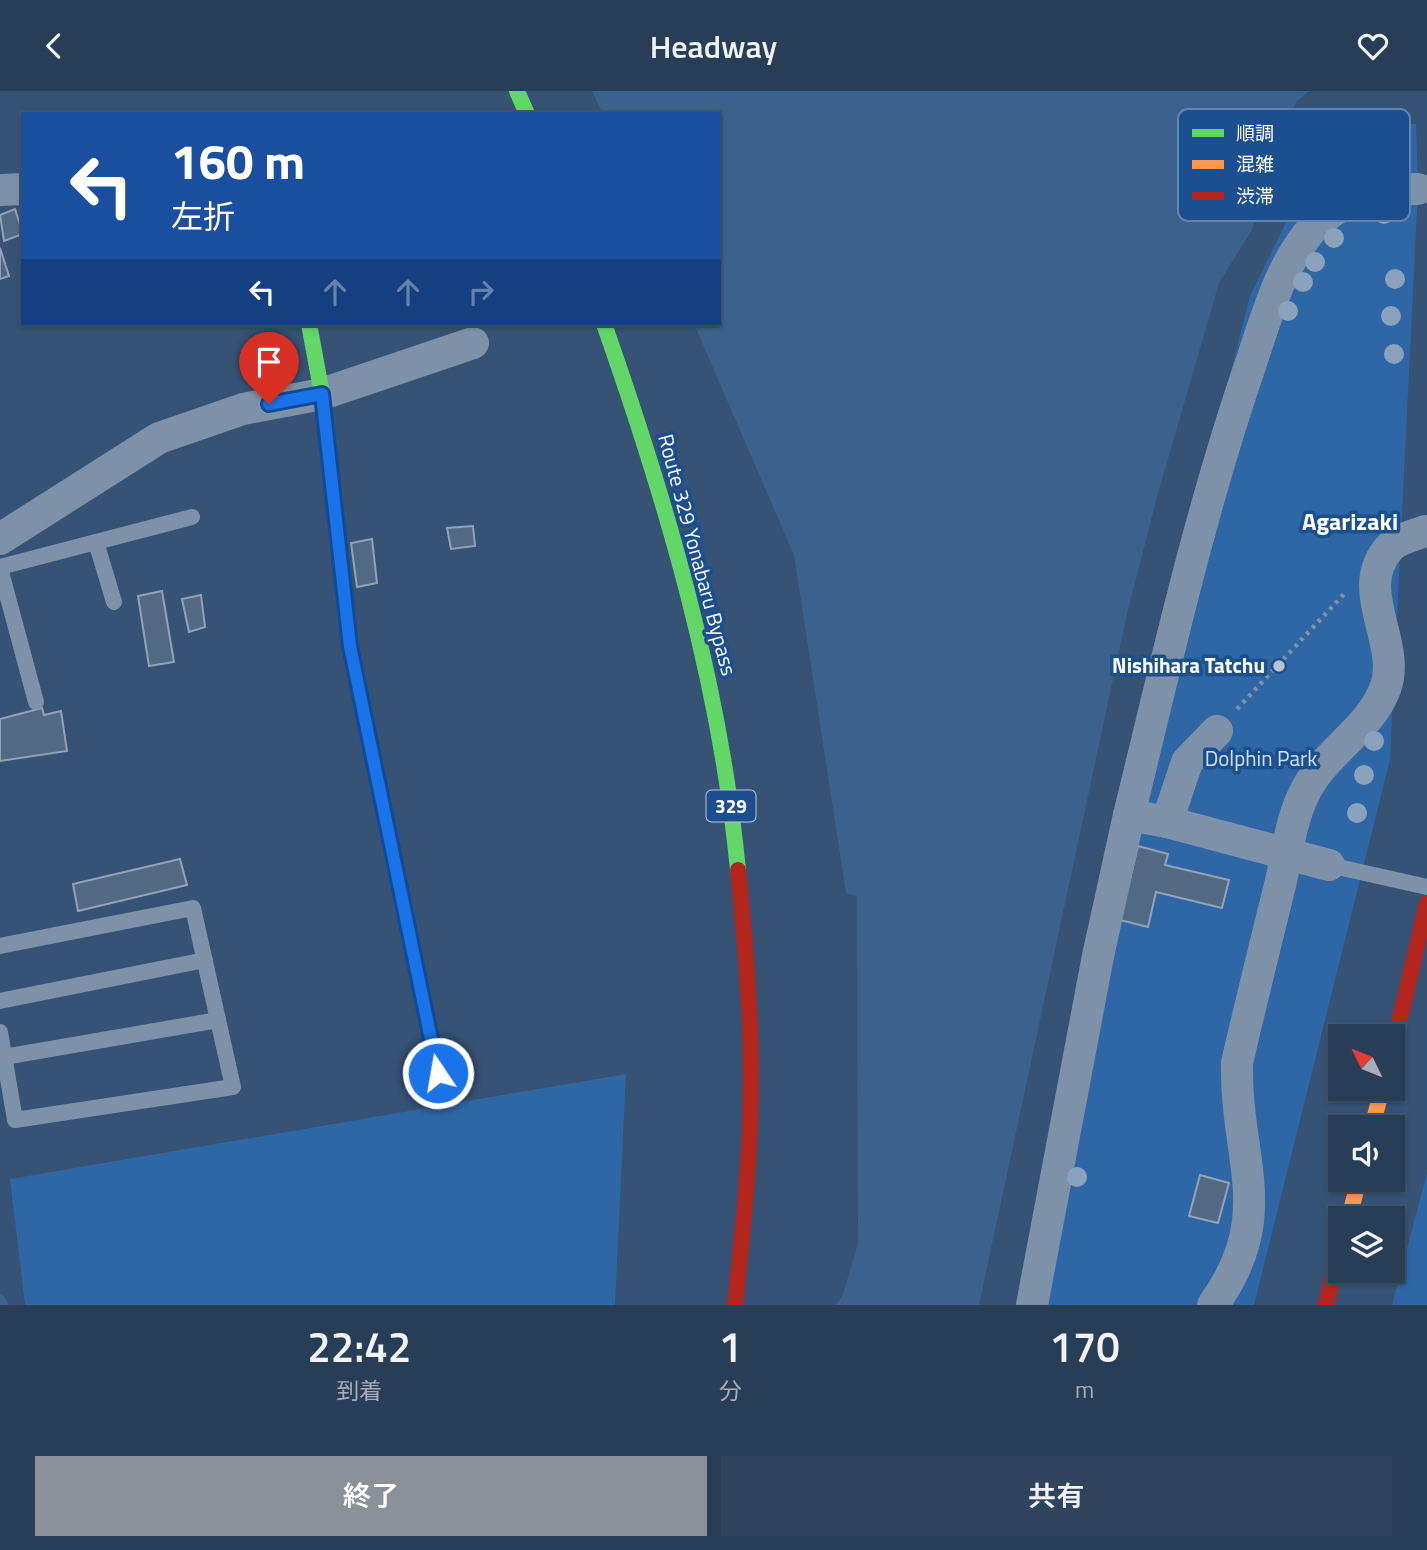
<!DOCTYPE html>
<html lang="ja">
<head>
<meta charset="utf-8">
<style>
	body { margin:0; font-family:"Titillium Web","Noto Sans JP",sans-serif; background:#30455d; color:#f1f3f6; height:100vh; display:flex; flex-direction:column; font-size:26px; white-space:nowrap }
	* { box-sizing:border-box; margin:0 }
	p { font-size:23px; color:#a5aeba }
	.icon { flex:none; width:38px; height:38px; fill:none; stroke:currentColor; stroke-width:2; stroke-linecap:round; stroke-linejoin:round }
	.map { position:relative; height:1214px; overflow:hidden }
	.drawer { display:flex; flex-direction:column; background:#283e57; flex:1 }
	.drawer>* { flex:none }
	.guide { position:absolute; left:21px; top:21px; width:700px; height:214px; border-radius:0px; box-shadow:0 2px 5px #0004,0 0 0 2px #44576d; background:#1a4fa0; color:#fff; overflow:hidden }
	.needle { width:46px; rotate:313deg }
	.fabs { position:absolute; left:1328px; top:933px; display:grid; gap:14px }
	.fabs a { display:grid; place-items:center; width:77px; height:77px; border-radius:0px; background:#283e57; box-shadow:0 2px 5px #0004,0 0 0 2px #44576d; font-size:35px }
	.pin { position:absolute; display:grid; place-items:center; width:60px; height:60px; color:#fff; margin:-72px -30px; border-radius:50% 50% 50% 0; rotate:-45deg; box-shadow:0 0 7px #0007 }
	.pin .icon { rotate:45deg }
	.me { position:absolute; width:77px; margin:-38px; rotate:348deg; stroke-linejoin:round; filter:drop-shadow(0 0 5px #0008) }
	.turn { display:flex; align-items:center; gap:24px; height:147px; padding:0 35px; font-size:32px }
	.turn .icon { width:91px; height:91px; stroke-width:2.5 }
	.turn b { display:block; font-size:49px; line-height:60px }
	.lanes { display:flex; align-items:center; height:66px; padding:0 35px; background:#0003; justify-content:center; gap:35px; direction:ltr }
	.lanes .off { opacity:.35 }
	.eta { display:flex; justify-content:space-evenly; align-items:center; height:119px; text-align:center }
	.eta b { font-size:42px; font-weight:600; line-height:49px }
	.cta { display:flex; gap:14px; margin-top:auto; padding:14px 35px }
	.cta a { flex:1; height:80px; border-radius:0px; background:#8c9099; color:#fff; font-size:28px; font-weight:600; line-height:80px; text-align:center }
	.cta a+a { background:#30455d; color:#f1f3f6 }
	header { display:flex; justify-content:space-between; align-items:center; height:91px; padding:0 35px; background:#283e57; font-size:32px; font-weight:600 }
	.map>svg:first-child { display:block }
	.green { fill:#2f66a5 }
	.water { fill:#3b618d }
	.lines { fill:none; stroke-linecap:round; stroke-linejoin:round }
	.stream { stroke:#3b618d; stroke-width:9 }
	.building { fill:#526984; stroke:#92a2b6; stroke-width:2 }
	.path { stroke:#7d92a8; stroke-width:4.5; stroke-dasharray:3.5 5; stroke-linecap:butt }
	.lane { stroke:#7d92a8; stroke-width:16 }
	.street { stroke:#7d92a8; stroke-width:32 }
	.fast { stroke:#63d668; stroke-width:16 }
	.slow { stroke:#ff974d; stroke-width:16 }
	.jam { stroke:#b3261e; stroke-width:16 }
	.tree { fill:#8aa2be }
	.route-casing { stroke:#114b97; stroke-width:18 }
	.route { stroke:#1a73e8; stroke-width:12 }
	.poi-dot { fill:#b9c2ce; stroke:#1b4f8f; stroke-width:2.5 }
	.labels { text-anchor:middle; stroke-width:7; stroke-linejoin:round; paint-order:stroke }
	.shield { fill:#1b4f8f; stroke:#bbcadd; stroke-width:2 }
	.shield-label { font-size:19px; font-weight:bold; fill:#fff }
	.street-label { font-size:21px; fill:#fff; stroke:#1b4f8f }
	.poi-label { font-size:21px; font-weight:bold; fill:#fff; stroke:#1b4f8f; text-anchor:end }
	.park-label { font-size:21px; fill:#cfe3fa; stroke:#1b4f8f }
	.quarter-label { font-size:24px; font-weight:bold; fill:#fff; stroke:#1b4f8f }
	.key { fill:#1b4f8f; stroke:#5f84b1; stroke-width:2 }
	.key-label { font-size:19px; fill:#fff }
</style>
</head>
<body>
<header><svg class="icon" aria-label="back" viewBox="0 0 24 24"><path d="M15 5l-7 7 7 7"/></svg>Headway<svg class="icon" aria-label="heart" viewBox="0 0 24 24"><path d="M12 20l-8-8c-3-5 5-10 8-4 3-6 11-1 8 4z"/></svg></header>
<div class="map">
<svg width="1427" height="1214" viewBox="0 0 1427 1214">
	<rect width="100%" height="100%" fill="#365274"/>
	<g class="green">
		<polygon points="1378,33 1416,33 1418,98 1390,668 1254,1214 1018,1214 1116,730 1250,205 1313,76"/>
		<polygon points="626,983 615,1214 25,1214 10,1088"/>
		<polygon points="1427,1082 1427,1214 1392,1214"/>
	</g>
	<polygon class="water" points="592,0 1309,0 1296,11 1252,139 1219,192 1157,406 1127,523 979,1214 836,1214 843,1203 858,1152 857,805 846,802 794,464 694,233 719,233 719,23 603,23"/>
	<g class="lines">
		<polyline class="stream" points="0,1207 4,1214"/>
	</g>
	<g class="building">
		<polygon points="15,118 23,143 4,150 0,124"/>
		<polygon points="0,157 9,185 0,188"/>
		<polygon points="473,435 475,455 451,458 447,437"/>
		<polygon points="372,448 377,492 357,496 351,452"/>
		<polygon points="162,500 174,571 149,575 138,505"/>
		<polygon points="201,504 205,536 189,541 182,508"/>
		<polygon points="42,617 44,624 61,620 67,660 0,670 0,628"/>
		<polygon points="1138,755 1168,763 1165,774 1229,789 1222,817 1156,801 1148,836 1120,829"/>
		<polygon points="180,768 187,794 78,820 73,793"/>
		<polygon points="1200,1084 1229,1092 1218,1132 1189,1125"/>
	</g>
	<g class="lines">
		<polyline class="path" points="1237,618 1345,502"/>
		<g class="lane">
			<polyline points="96,451 114,511"/>
			<polyline points="0,476 192,426"/>
			<polyline points="0,477 36,611"/>
			<polyline points="1329,774 1427,796"/>
			<polyline points="0,855 193,817 233,996 15,1029 0,941"/>
			<polyline points="0,910 205,869"/>
			<polyline points="4,966 218,929"/>
		</g>
		<g class="street">
			<polyline points="0,99 23,98"/>
			<polyline points="0,448 159,347 243,318 322,303 473,252"/>
			<polyline points="1217,640 1187,671 1167,731 1329,774"/>
			<path d="M 1167,731 L 1129,724 C 1166,573 1200,420 1251,272 C 1266,227 1280,175 1312,138 C 1338,108 1380,98 1418,98"/>
			<polyline points="1032,1214 1098,865 1129,724"/>
			<path d="M 1213,1214 C 1278,1124 1235,1069 1237,972 C 1251,911 1266,851 1281,790 C 1287,762 1291,729 1304,703 C 1323,662 1369,640 1385,598 C 1403,551 1350,498 1391,455 C 1399,448 1415,444 1425,440"/>
		</g>
		<g class="fast">
			<polyline points="517,0 527,23"/>
			<polyline points="309,233 322,303 350,555 385,727"/>
			<path d="M 604,233 C 666,409 720,592 738,779"/>
		</g>
		<g class="slow">
			<polyline points="385,727 438,982"/>
			<polyline points="1372,1036 1382,998"/>
			<polyline points="1349,1127 1359,1088"/>
		</g>
		<g class="jam">
			<polyline points="1393,957 1427,812"/>
			<path d="M 735,1214 C 743,1138 751,1062 751,986 C 751,916 745,847 738,779"/>
			<polyline points="1326,1214 1340,1158"/>
		</g>
	</g>
	<g class="tree">
		<circle cx="1384" cy="123" r="10"/>
		<circle cx="1334" cy="147" r="10"/>
		<circle cx="1315" cy="171" r="10"/>
		<circle cx="1395" cy="188" r="10"/>
		<circle cx="1303" cy="191" r="10"/>
		<circle cx="1288" cy="220" r="10"/>
		<circle cx="1391" cy="225" r="10"/>
		<circle cx="1394" cy="263" r="10"/>
		<circle cx="1374" cy="650" r="10"/>
		<circle cx="1364" cy="684" r="10"/>
		<circle cx="1357" cy="722" r="10"/>
		<circle cx="1077" cy="1086" r="10"/>
	</g>
	<g class="lines">
		<g class="route-casing">
			<polyline id="route" points="269,313 322,303 350,555 438,982"/>
		</g>
		<use href="#route" class="route"/>
	</g>
	<circle class="poi-dot" cx="1279" cy="575" r="7"/>
	<g class="labels">
		<rect class="shield" x="706.5" y="699.5" width="49" height="31" rx="5"/>
		<g class="shield-label">
			<text x="731" y="722">329</text>
		</g>
		<g class="street-label">
			<text transform="translate(697 464) rotate(75)" y="7">Route 329 Yonabaru Bypass</text>
		</g>
		<g class="poi-label">
			<text x="1265" y="582">Nishihara Tatchu</text>
		</g>
		<g class="park-label">
			<text x="1261" y="675">Dolphin Park</text>
		</g>
		<g class="quarter-label">
			<text x="1350" y="439">Agarizaki</text>
		</g>
	</g>
	<rect x="1178" y="18" width="232" height="112" rx="10" class="key"/>
	<rect x="1192" y="38" width="32" height="8" fill="#63d668"/>
	<rect x="1192" y="69" width="32" height="9" fill="#ff974d"/>
	<rect x="1192" y="101" width="32" height="8" fill="#b3261e"/>
	<g class="key-label">
		<text x="1236" y="49">順調</text>
		<text x="1236" y="80">混雑</text>
		<text x="1236" y="112">渋滞</text>
	</g>
</svg>
<div class="fabs">
<a><svg class="needle" viewBox="-14 -14 28 28"><path d="M0-13l5 13h-10z" fill="#e53935"/><path d="M0 13l5-13h-10z" fill="#a5aeba"/></svg></a>
<a><svg class="icon" aria-label="sound" viewBox="0 0 24 24"><path d="M4 9h4l5-4v14l-5-4H4zM17 9q2 3 0 6"/></svg></a>
<a><svg class="icon" aria-label="layers" viewBox="0 0 24 24"><path d="M12 4l9 5-9 5-9-5zM3 14l9 5 9-5"/></svg></a>
</div>
<div class="pin" style="left:269px;top:313px;background:#d93025"><svg class="icon" aria-label="arrive" viewBox="0 0 24 24"><path d="M6 21V4h12l-3 4 3 4H6"/></svg></div>
<svg class="me" style="left:438px;top:982px" viewBox="-20 -20 40 40"><circle r="17" fill="#1a73e8" stroke="#fff" stroke-width="3"/><path d="M0-11L8 9 0 5-8 9z" fill="#fff"/></svg>
<div class="guide">
<div class="turn"><svg class="icon" aria-label="left" viewBox="0 0 24 24"><path d="M17 20v-9H6M10 6l-5 5 5 5"/></svg><div><b>160 m</b>左折</div></div>
<div class="lanes"><svg class="icon" aria-label="left" viewBox="0 0 24 24"><path d="M17 20v-9H6M10 6l-5 5 5 5"/></svg><svg class="icon off" aria-label="ahead" viewBox="0 0 24 24"><path d="M12 20V5M6 11l6-6 6 6"/></svg><svg class="icon off" aria-label="ahead" viewBox="0 0 24 24"><path d="M12 20V5M6 11l6-6 6 6"/></svg><svg class="icon off" aria-label="right" viewBox="0 0 24 24"><path d="M7 20v-9h11M14 6l5 5-5 5"/></svg></div>
</div>
</div>
<section class="drawer">
<div class="eta">
<div><b>22:42</b><p>到着</p></div>
<div><b>1</b><p>分</p></div>
<div><b>170</b><p>m</p></div>
</div>
<div class="cta"><a>終了</a><a>共有</a></div>
</section>
</body>
</html>
